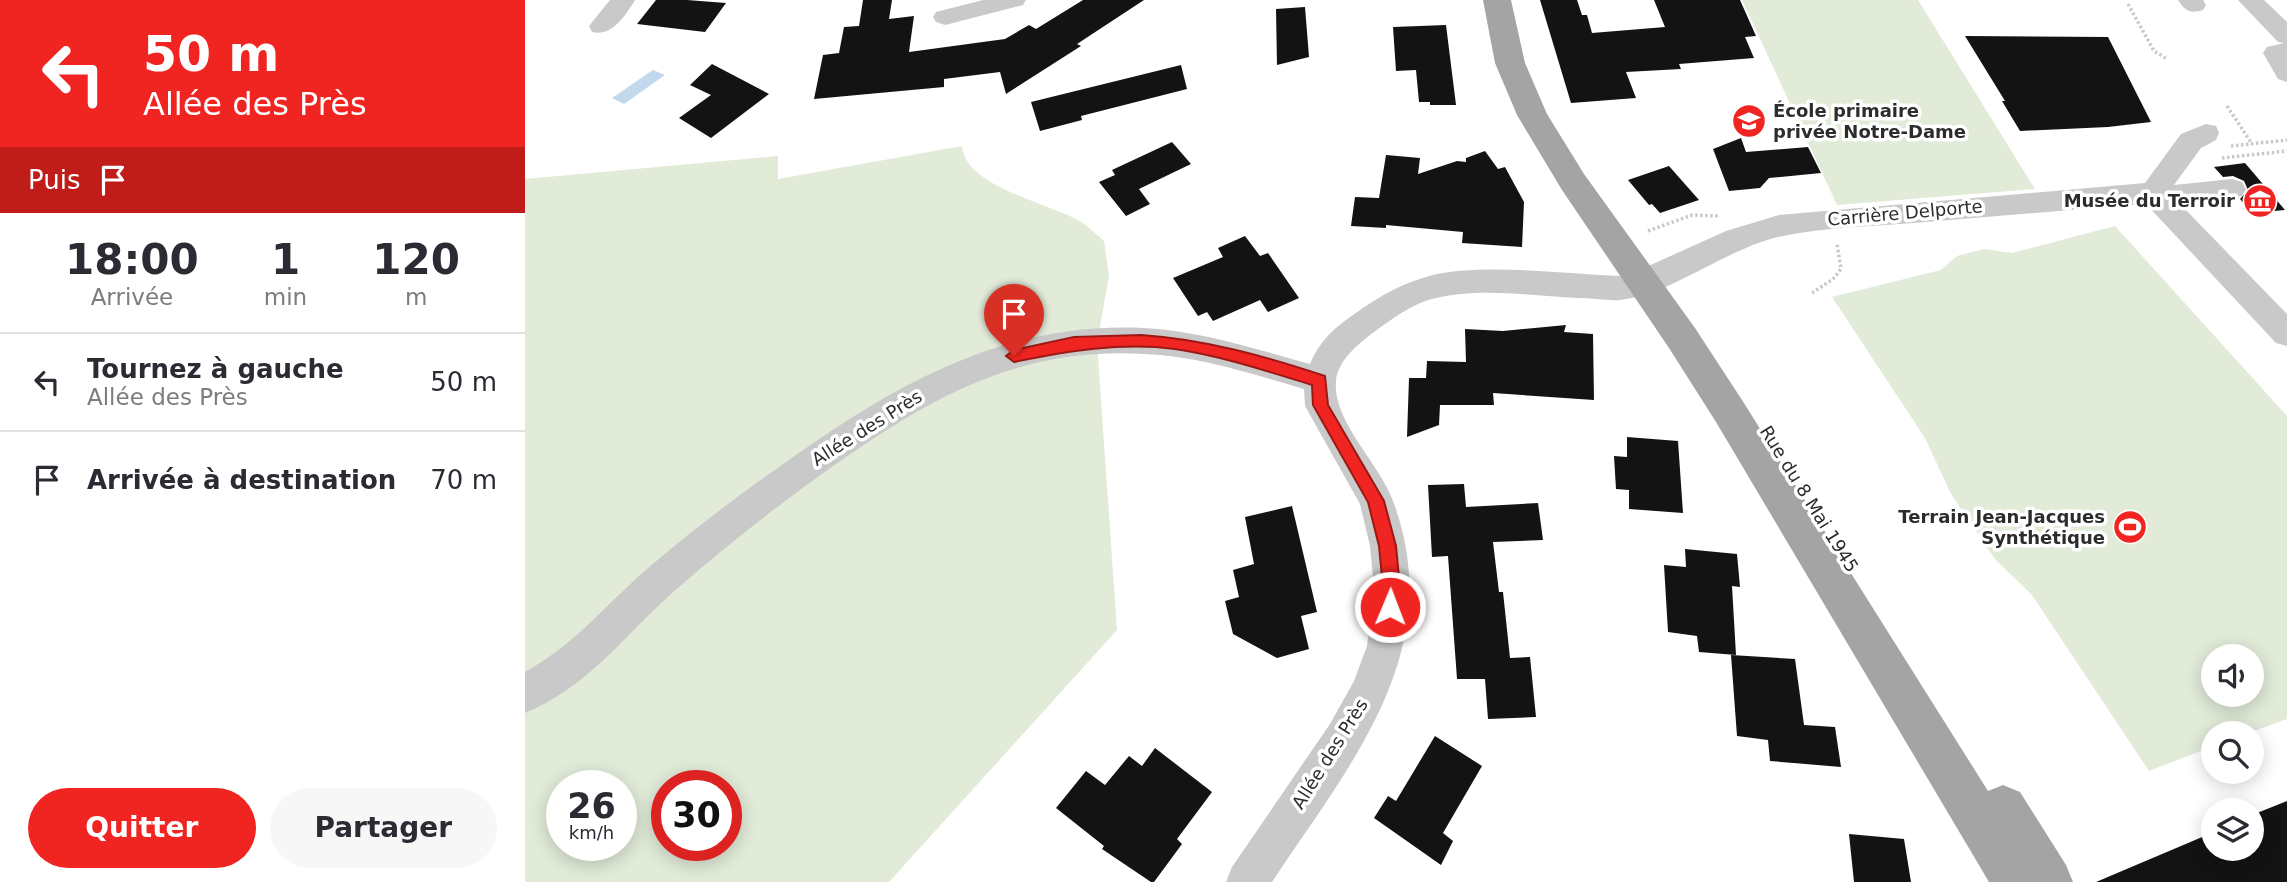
<!DOCTYPE html>
<html lang="fr">
<head>
<meta charset="utf-8">
<style>
	body { margin:0; font-family:"DejaVu Sans",sans-serif; background:#f7f7f7; color:#2b2b33; height:100vh; display:flex; flex-direction:column; font-size:26px; white-space:nowrap }
	* { box-sizing:border-box; margin:0 }
	p { font-size:23px; color:#7c7c81 }
	.icon { flex:none; width:38px; height:38px; fill:none; stroke:currentColor; stroke-width:2; stroke-linecap:round; stroke-linejoin:round }
	.map { position:relative; flex:1; overflow:hidden }
	.drawer { display:flex; flex-direction:column; background:#fff; width:525px }
	.drawer>* { flex:none }
	.top-card { background:#f02521; color:#fff; overflow:hidden }
	.tools { position:absolute; left:1676px; top:644px; display:grid; gap:14px }
	.tools a { display:grid; place-items:center; width:63px; height:63px; border-radius:50%; background:#fff; box-shadow:0 4px 18px #0003; font-size:35px }
	.speed { position:absolute; left:21px; top:770px; display:flex; gap:14px; font-size:35px; font-weight:700; text-align:center }
	.speed>* { display:grid; place-content:center; width:91px; height:91px; border-radius:50%; background:#fff; box-shadow:0 4px 18px #0003; line-height:1 }
	.speed small { font-size:18px; font-weight:400 }
	.speed .limit { border:10px solid #d22; background:#fff; color:#111 }
	.pin { position:absolute; display:grid; place-items:center; width:60px; height:60px; color:#fff; margin:-72px -30px; border-radius:50% 50% 50% 0; rotate:-45deg; box-shadow:0 0 7px #0007 }
	.pin .icon { rotate:45deg }
	.me { position:absolute; width:77px; margin:-38px; rotate:1deg; stroke-linejoin:round; filter:drop-shadow(0 0 5px #0008) }
	.turn { display:flex; align-items:center; gap:24px; height:147px; padding:0 28px; font-size:32px }
	.turn .icon { width:91px; height:91px; stroke-width:2.5 }
	.turn b { display:block; font-size:49px; line-height:60px }
	.then { display:flex; align-items:center; height:66px; padding:0 28px; background:#0003; gap:14px; font-size:26px }
	.eta { display:flex; justify-content:space-evenly; align-items:center; height:119px; text-align:center }
	.eta b { font-size:42px; font-weight:700; line-height:49px }
	.primary-button { display:flex; gap:14px; margin-top:auto; padding:14px 28px }
	.primary-button a { flex:1; height:80px; border-radius:42px; background:#f02521; color:#fff; font-size:28px; font-weight:700; line-height:80px; text-align:center }
	.primary-button a+a { background:#f7f7f7; color:#2b2b33 }
	ul { padding:0; list-style:none }
	li { display:flex; align-items:center; gap:21px; height:98px; padding:0 28px; border-top:2px solid #e1e1e2 }
	li div { flex:1 }
	li b { display:block; font-size:26px }
	li em { font-style:normal }
	main { display:flex; flex:1; min-height:0 }
	.map>svg:first-child { display:block }
	.green { fill:#e1ebd8; fill-rule:evenodd }
	.water { fill:#c2d8ed }
	.building { fill:#131313 }
	.lines { fill:none; stroke-linecap:round; stroke-linejoin:round }
	.path { stroke:#c9c9c9; stroke-width:3.5; stroke-dasharray:2.5 2.5; stroke-linecap:butt }
	.minor { fill:#c9c9c9; fill-rule:evenodd }
	.major { fill:#a4a4a4; fill-rule:evenodd }
	.route { fill:#f02521; stroke:#9c1815; stroke-width:2 }
	.labels { text-anchor:middle; stroke-width:7; stroke-linejoin:round; paint-order:stroke }
	.poi-label { font-size:18px; font-weight:bold; fill:#2c2c2c; stroke:#fff; text-anchor:end }
	.street-label { font-size:18px; fill:#2c2c2c; stroke:#fff }
</style>
</head>
<body>
<main>
<section class="drawer">
<div class="top-card">
<div class="turn"><svg class="icon" aria-label="left" viewBox="0 0 24 24"><path d="M17 20v-9H6M10 6l-5 5 5 5"/></svg><div><b>50 m</b>Allée des Près</div></div>
<div class="then">Puis<svg class="icon" aria-label="arrive" viewBox="0 0 24 24"><path d="M6 21V4h12l-3 4 3 4H6"/></svg></div>
</div>
<div class="eta">
<div><b>18:00</b><p>Arrivée</p></div>
<div><b>1</b><p>min</p></div>
<div><b>120</b><p>m</p></div>
</div>
<ul>
<li><svg class="icon" aria-label="left" viewBox="0 0 24 24"><path d="M17 20v-9H6M10 6l-5 5 5 5"/></svg><div><b>Tournez à gauche</b><p>Allée des Près</p></div><em>50 m</em></li>
<li><svg class="icon" aria-label="arrive" viewBox="0 0 24 24"><path d="M6 21V4h12l-3 4 3 4H6"/></svg><div><b>Arrivée à destination</b></div><em>70 m</em></li>
</ul>
<div class="primary-button"><a>Quitter</a><a>Partager</a></div>
</section>
<div class="map">
<svg width="1762" height="882" viewBox="0 0 1762 882">
	<rect width="100%" height="100%" fill="#fff"/>
	<g class="green">
		<polygon points="1217,0 1393,0 1510,189 1312,205"/>
		<path d="M 437,146 C 440,188 527,203 558,223 C 565,228 572,235 579,241 L 584,276 L 572,343 L 592,630 L 364,882 L 0,882 L 0,179 L 253,156 L 253,179 ZM 37,786 L 96,786 L 96,845 L 37,845 ZM 142,786 L 201,786 L 201,845 L 142,845 Z"/>
		<path d="M 1590,226 L 1762,416 L 1762,719 L 1724,733 L 1689,733 L 1689,746 L 1624,771 L 1507,595 L 1470,559 L 1426,494 L 1400,438 L 1307,297 L 1416,270 L 1432,256 L 1459,249 L 1487,253 ZM 1727,656 L 1727,695 L 1689,695 L 1689,656 Z"/>
	</g>
	<polygon class="water" points="128,70 140,75 99,104 87,98"/>
	<g class="building">
		<polygon points="131,0 162,0 201,3 180,32 112,24"/>
		<polygon points="338,0 367,0 364,19 389,16 384,52 480,39 504,25 511,29 558,0 619,0 552,44 556,46 481,94 475,72 419,79 419,87 289,99 298,55 314,53 319,27 334,26"/>
		<polygon points="1015,0 1052,0 1057,15 1062,15 1067,33 1140,27 1129,0 1215,0 1231,36 1220,37 1229,58 1154,64 1156,69 1101,72 1111,98 1046,103"/>
		<polygon points="780,7 784,57 752,65 751,9"/>
		<polygon points="921,25 931,105 905,105 905,102 894,102 891,70 871,71 868,27"/>
		<polygon points="1440,36 1583,37 1626,122 1583,127 1495,131 1477,101 1480,101"/>
		<polygon points="187,64 244,94 186,138 154,118 186,95 165,85"/>
		<polygon points="656,65 662,89 556,116 557,120 515,131 506,102"/>
		<polygon points="1216,138 1221,152 1283,147 1296,173 1244,178 1235,188 1204,191 1188,149"/>
		<polygon points="647,142 666,164 614,189 625,204 601,216 574,182 590,175 587,170"/>
		<polygon points="960,151 973,169 980,167 999,202 997,247 937,243 938,232 861,225 861,228 826,226 830,197 854,198 861,155 895,158 893,174 932,161 941,162 941,158"/>
		<polygon points="1720,163 1760,210 1727,213 1715,199 1723,190 1719,181 1708,176 1698,177 1689,167"/>
		<polygon points="1144,166 1174,200 1135,213 1127,204 1124,205 1103,180"/>
		<polygon points="720,236 735,256 743,253 774,298 743,312 735,300 688,321 682,312 673,316 648,278 698,257 693,248"/>
		<polygon points="1041,325 1039,332 1068,334 1069,400 968,393 969,405 915,405 914,425 882,437 884,378 901,378 902,361 941,362 940,329 978,331"/>
		<polygon points="1102,437 1153,441 1158,513 1104,509 1104,490 1091,489 1089,456 1102,457"/>
		<polygon points="939,484 941,507 1013,503 1018,540 968,542 974,592 978,592 985,658 1005,657 1011,717 963,719 960,679 932,679 923,556 907,557 903,485"/>
		<polygon points="767,506 792,612 776,616 784,649 752,658 708,634 700,601 714,597 708,570 729,564 720,517"/>
		<polygon points="1160,549 1212,554 1215,587 1207,586 1211,655 1174,652 1172,636 1143,632 1139,565 1161,567"/>
		<polygon points="1206,655 1270,659 1279,725 1310,727 1316,767 1245,761 1243,740 1212,736"/>
		<polygon points="910,736 957,766 918,833 928,841 916,865 849,818 863,796 871,801"/>
		<polygon points="630,748 687,792 652,839 657,844 629,882 626,882 577,849 579,846 531,808 561,771 580,785 604,756 617,766"/>
		<polygon points="1762,801 1762,882 1571,882 1689,832 1689,849 1727,849 1727,815"/>
		<polygon points="1324,834 1379,839 1386,882 1329,882"/>
	</g>
	<g class="lines">
		<g class="path">
			<polyline points="1603,4 1629,51 1642,59"/>
			<polyline points="1702,106 1727,144"/>
			<polyline points="1706,146 1762,140"/>
			<polyline points="1697,158 1762,151"/>
			<polyline points="1123,231 1167,215 1195,216"/>
			<polyline points="1287,293 1308,279 1316,269 1312,244"/>
		</g>
		<g class="minor">
			<path d="M 85,0 L 110,0 C 100,16 87,37 67,32 L 64,26 Z"/>
			<polygon points="458,0 501,0 498,5 420,25 411,22 408,17 411,12"/>
			<path d="M 1653,0 L 1678,0 L 1681,5 L 1678,10 C 1665,14 1660,11 1653,0 Z"/>
			<polygon points="1713,0 1739,0 1762,22 1762,82 1753,79 1738,53 1742,47 1759,43 1753,42"/>
			<path d="M 1681,124 L 1691,126 L 1694,133 L 1691,140 L 1676,148 L 1649,185 L 1707,179 L 1717,182 L 1721,189 L 1717,196 L 1656,205 L 1762,314 L 1762,346 L 1751,343 L 1621,204 C 1543,210 1466,217 1388,223 C 1343,227 1297,227 1253,237 C 1201,249 1145,295 1095,300 C 1082,301 1066,298 1053,298 C 1007,296 956,287 911,298 C 888,303 867,319 849,332 C 833,344 813,360 811,381 C 807,421 855,464 868,501 C 924,651 825,764 747,882 L 701,882 L 707,867 L 805,724 L 829,681 L 842,646 L 849,588 L 845,546 L 835,504 L 780,406 L 779,389 C 727,374 674,356 619,354 C 492,347 404,398 304,469 C 252,506 202,545 154,587 C 101,632 67,685 0,713 L 0,672 C 55,641 82,602 129,563 C 177,522 229,484 281,448 C 386,376 488,322 619,328 C 676,331 730,349 785,364 C 794,341 811,326 831,313 C 854,296 880,282 908,275 C 957,263 1043,274 1096,276 L 1110,272 L 1201,231 L 1254,215 L 1620,183 L 1656,134 Z"/>
		</g>
		<polygon class="major" points="958,0 986,0 1000,63 1022,114 1059,174 1170,328 1217,400 1463,791 1478,785 1495,792 1541,865 1548,882 1464,882 1191,422 1144,348 1037,190 992,115 970,63"/>
	</g>
	<path class="route" d="M 616,335 C 678,339 740,356 800,376 L 803,405 L 859,501 L 871,546 L 875,588 L 871,613 L 865,616 L 859,613 L 856,607 L 858,588 L 854,546 L 843,502 L 788,405 L 787,385 C 742,371 697,356 650,349 C 596,342 542,351 489,362 L 481,356 L 489,350 L 549,337 Z"/>
	<defs>
		<g id="school-disc" transform="scale(1.75)"><circle r="9.5" fill="#f02521" stroke="#fff"/><path d="M0-5L7-2L0 1L-7-2ZM-4 1L0 2.5L4 1V4Q0 6-4 4Z" fill="#fff"/></g>
		<g id="museum-disc" transform="scale(1.75)"><circle r="9.5" fill="#f02521" stroke="#fff"/><path d="M0-6L6-3V-2H-6V-3ZM-5-1h2V3h-2ZM-1-1h2V3h-2ZM3-1h2V3H3ZM-6 4H6V6H-6Z" fill="#fff"/></g>
		<g id="stadium-disc" transform="scale(1.75)"><circle r="9.5" fill="#f02521" stroke="#fff"/><path d="M0-5a6.5 5 0 1 0 0 10a6.5 5 0 1 0 0-10ZM-3.5-1.8h7v3.6h-7Z" fill="#fff"/></g>
	</defs>
	<g fill-rule="evenodd">
		<use href="#school-disc" x="1224" y="121"/>
		<use href="#museum-disc" x="1735" y="201"/>
		<use href="#stadium-disc" x="1605" y="527"/>
	</g>
	<g class="labels">
		<g class="poi-label">
			<text x="1248" y="117" text-anchor="start">École primaire<tspan x="1248" dy="21">privée Notre-Dame</tspan></text>
			<text x="1710" y="207">Musée du Terroir</text>
			<text x="1580" y="523">Terrain Jean-Jacques<tspan x="1580" dy="21">Synthétique</tspan></text>
		</g>
		<g class="street-label">
			<text transform="translate(1380 213) rotate(-5)" y="6">Carrière Delporte</text>
			<text transform="translate(342 428) rotate(-32)" y="6">Allée des Près</text>
			<text transform="translate(1284 499) rotate(58)" y="6">Rue du 8 Mai 1945</text>
			<text transform="translate(805 754) rotate(-58)" y="6">Allée des Près</text>
		</g>
	</g>
</svg>
<div class="tools">
<a><svg class="icon" aria-label="sound" viewBox="0 0 24 24"><path d="M4 9h4l5-4v14l-5-4H4zM17 9q2 3 0 6"/></svg></a>
<a><svg class="icon" aria-label="search" viewBox="0 0 24 24"><circle cx="10" cy="10" r="6"/><path d="M15 15l6 6"/></svg></a>
<a><svg class="icon" aria-label="layers" viewBox="0 0 24 24"><path d="M12 4l9 5-9 5-9-5zM3 14l9 5 9-5"/></svg></a>
</div>
<div class="speed"><div>26<small>km/h</small></div><div class="limit">30</div></div>
<div class="pin" style="left:489px;top:356px;background:#d93025"><svg class="icon" aria-label="arrive" viewBox="0 0 24 24"><path d="M6 21V4h12l-3 4 3 4H6"/></svg></div>
<svg class="me" style="left:865px;top:607px" viewBox="-20 -20 40 40"><circle r="17" fill="#f02521" stroke="#fff" stroke-width="3"/><path d="M0-11L8 9 0 5-8 9z" fill="#fff"/></svg>
</div>
</main>
</body>
</html>
